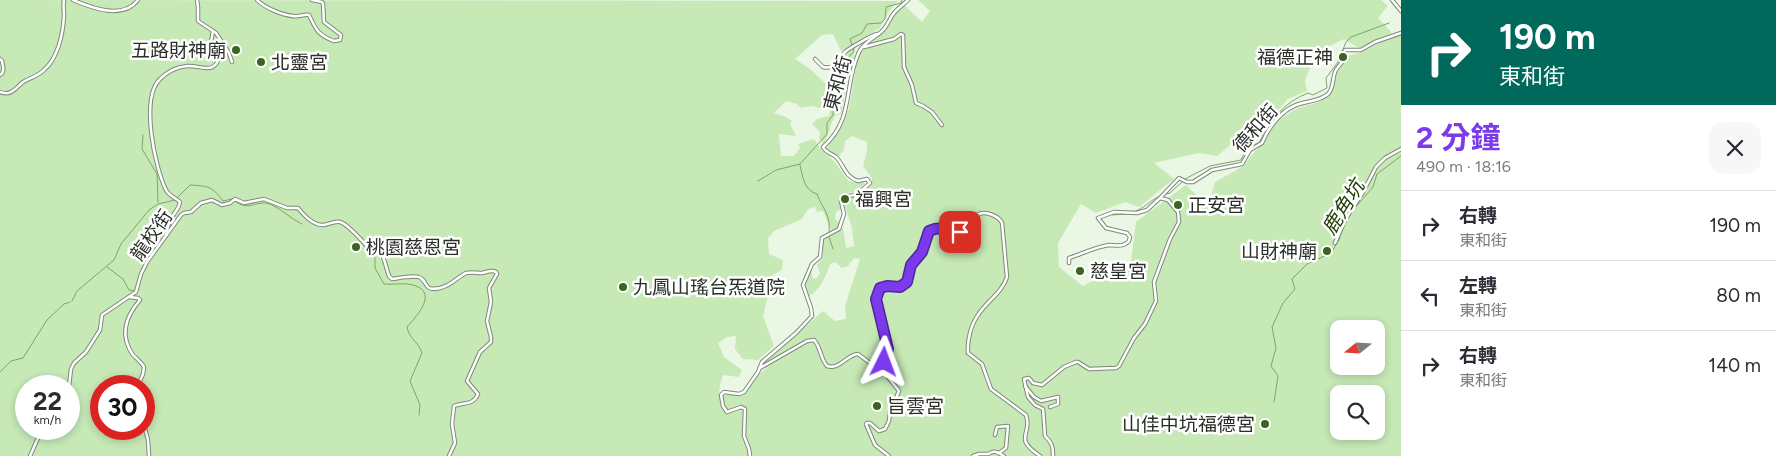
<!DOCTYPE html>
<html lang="zh-TW">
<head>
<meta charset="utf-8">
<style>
	body { margin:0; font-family:Figtree,"Noto Sans TC",sans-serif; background:#f7f7f7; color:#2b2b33; height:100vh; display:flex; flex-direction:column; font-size:19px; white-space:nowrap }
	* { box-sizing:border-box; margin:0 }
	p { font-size:16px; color:#7c7c81 }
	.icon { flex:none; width:28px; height:28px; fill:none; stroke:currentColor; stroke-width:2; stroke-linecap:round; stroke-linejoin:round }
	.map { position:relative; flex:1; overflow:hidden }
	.details { display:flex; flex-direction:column; background:#fff; width:375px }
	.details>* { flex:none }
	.guide { background:#00695c; color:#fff; overflow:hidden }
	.needle { width:32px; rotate:252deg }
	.buttons { position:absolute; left:1330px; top:320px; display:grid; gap:10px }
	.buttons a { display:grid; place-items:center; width:55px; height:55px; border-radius:10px; background:#fff; box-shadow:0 2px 8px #0003; font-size:25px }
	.speed { position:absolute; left:15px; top:375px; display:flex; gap:10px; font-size:25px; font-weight:700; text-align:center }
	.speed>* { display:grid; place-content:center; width:65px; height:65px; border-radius:50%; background:#fff; box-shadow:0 2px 8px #0003; line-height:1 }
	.speed small { font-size:12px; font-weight:400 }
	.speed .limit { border:8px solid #d22; background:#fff; color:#111 }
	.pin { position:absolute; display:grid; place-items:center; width:42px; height:42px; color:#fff; margin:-21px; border-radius:10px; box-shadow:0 2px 8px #0006 }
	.me { position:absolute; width:55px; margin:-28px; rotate:3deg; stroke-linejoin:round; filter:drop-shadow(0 0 4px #0008) }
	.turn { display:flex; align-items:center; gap:18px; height:105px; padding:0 15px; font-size:22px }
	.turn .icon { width:65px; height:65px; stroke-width:2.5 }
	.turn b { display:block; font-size:35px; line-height:42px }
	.round { display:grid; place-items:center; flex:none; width:52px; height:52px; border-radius:15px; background:#f7f7f7 }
	.summary { display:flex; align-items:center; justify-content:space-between; height:85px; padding:0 15px }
	h1 { font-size:30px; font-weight:700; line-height:38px; color:#7c3aed }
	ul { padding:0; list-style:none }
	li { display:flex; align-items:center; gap:15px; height:70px; padding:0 15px; border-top:1px solid #e1e1e2 }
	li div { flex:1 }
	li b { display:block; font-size:19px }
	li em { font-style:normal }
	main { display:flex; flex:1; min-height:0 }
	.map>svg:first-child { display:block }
	.green { fill:#c6e9b6; fill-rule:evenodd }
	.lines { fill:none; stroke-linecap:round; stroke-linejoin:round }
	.stream { stroke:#7ea569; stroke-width:1 }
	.street-casing { stroke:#7e8979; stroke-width:4.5 }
	.street { stroke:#fff; stroke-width:2.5 }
	.route-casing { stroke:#51269a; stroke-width:12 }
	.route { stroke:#7c3aed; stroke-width:9 }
	.poi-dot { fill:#3a6420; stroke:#fff; stroke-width:2 }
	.labels { text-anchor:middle; stroke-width:5; stroke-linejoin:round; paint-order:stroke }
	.poi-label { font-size:19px; fill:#2b2f29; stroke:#fff; text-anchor:start }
	.street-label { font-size:19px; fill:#2b2f29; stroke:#fff }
	.water-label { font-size:20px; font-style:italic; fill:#1a3c01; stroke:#fff }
</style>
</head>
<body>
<main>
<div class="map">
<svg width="1401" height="456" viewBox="0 0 1401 456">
	<rect width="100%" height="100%" fill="#ebf7e5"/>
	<path class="green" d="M 0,0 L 898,1 L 890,10 L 880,28 L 841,51 L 833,34 L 822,35 L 795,59 L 810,69 L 835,92 L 841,77 L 841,68 L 844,55 L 856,46 L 841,114 L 836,115 C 829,124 830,135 823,144 L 819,138 L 820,132 L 812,124 L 817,119 L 829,116 L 830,110 L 811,106 L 801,108 L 797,104 L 786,101 L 774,113 L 786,117 L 792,121 L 790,124 L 796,136 L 779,134 L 781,156 L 794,156 L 800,148 L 798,144 L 814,139 L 820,148 L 833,160 L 849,181 L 860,183 L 864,181 L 865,184 L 857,190 L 840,197 L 839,202 L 842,209 L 836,212 L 835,219 L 839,222 L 841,221 L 842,225 L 835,231 L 831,230 L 823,211 L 817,212 L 815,207 L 808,209 L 802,219 L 774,231 L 768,238 L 769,254 L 783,260 L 782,270 L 772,275 L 765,282 L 768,296 L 763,316 L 774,346 L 758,360 L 743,359 L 735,349 L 736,336 L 727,337 L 718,343 L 724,357 L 742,370 L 739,377 L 723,375 L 720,385 L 719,395 C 726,396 739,392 746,392 L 759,374 L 767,368 L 761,365 L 823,311 L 835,321 L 846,319 L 845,306 L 860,259 L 854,258 L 848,266 L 842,268 L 835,262 L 830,264 C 826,277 820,290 808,297 L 805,284 L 809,273 L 811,271 L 813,279 L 817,278 L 820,273 L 817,265 L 823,258 L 822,241 L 843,227 L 846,248 L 854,246 L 852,228 L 843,200 L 848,196 L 857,195 L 872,184 L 872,178 L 863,166 L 867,151 L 867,142 L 852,136 L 845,141 L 844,149 L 838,158 L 827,150 L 828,145 L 835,136 L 849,108 L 858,55 L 873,38 L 881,34 L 903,4 L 922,22 L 930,11 L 918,0 L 1381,0 L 1388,6 L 1378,18 L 1392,33 L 1359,48 L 1344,39 L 1315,53 L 1305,81 L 1307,91 L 1288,99 L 1266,124 L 1246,132 L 1217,156 L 1199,153 L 1154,163 L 1174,179 L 1139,207 L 1125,202 L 1096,213 L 1081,204 L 1058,243 L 1059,267 L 1083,286 L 1131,261 L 1136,222 L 1186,185 L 1208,206 L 1215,182 L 1242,167 L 1265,140 L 1274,125 L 1287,114 L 1298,108 L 1316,103 L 1332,93 L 1336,75 L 1347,56 L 1363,52 L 1377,44 L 1401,34 L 1401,456 L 0,456 ZM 1339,329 L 1376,329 L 1376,366 L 1339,366 ZM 26,386 L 69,386 L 69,429 L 26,429 ZM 101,386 L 144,386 L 144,429 L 101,429 ZM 1339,394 L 1376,394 L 1376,431 L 1339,431 Z"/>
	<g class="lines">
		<g class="stream">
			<polyline points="143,135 142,149 157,174 158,202"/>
			<path d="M 800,165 C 803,178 804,190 817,194 C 823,210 831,214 829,233"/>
			<path d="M 1185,179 L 1210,166 L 1241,160 L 1247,147 L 1259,143 C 1269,121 1284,102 1308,93 L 1313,95 L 1327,88 L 1326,78 L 1338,62 L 1346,42 L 1351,37 L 1389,23"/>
			<polyline points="758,181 776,170 800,164 827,134 827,123 833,115 834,105 843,80 843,69 845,61 854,51 850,39 862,33 867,24 881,23 885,19 886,7 901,3 902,0"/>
			<polyline points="1163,195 1170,193 1182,182"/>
			<path d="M 177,198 L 190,185 C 208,186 212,186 223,201 L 232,199"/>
			<path d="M 235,201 C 249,213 258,198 272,205 C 283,210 291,219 302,224"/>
			<path d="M 1133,212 C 1144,209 1150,200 1160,196"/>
			<polyline points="1112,215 1126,214"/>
			<polyline points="829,237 833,249"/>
			<path d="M 370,251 L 375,257 L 375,268 L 384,284 C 393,285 407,282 416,286 C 438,294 415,318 407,327 C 409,339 419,342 422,353 L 410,381 L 420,405 L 419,415"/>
			<polyline points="107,267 123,279 129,290 134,291"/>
			<polyline points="72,301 77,291 114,260 121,244 149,210 158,204 175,200"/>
			<polyline points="0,372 11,361 23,358 47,320 64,304 70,302"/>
			<polyline points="1274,402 1278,376 1271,366 1276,348 1272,327 1283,303 1295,289 1292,279 1307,264 1331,253 1339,240 1342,229 1353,210 1373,187 1377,174 1401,156"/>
		</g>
		<g class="street-casing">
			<g id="street">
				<path d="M 73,0 C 92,8 123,20 138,0"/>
				<polyline points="197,0 198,7 198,21 216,33 229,53 232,62"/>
				<path d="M 257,0 C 265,8 282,15 293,16 C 299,17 304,14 309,15 C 316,30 318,35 334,41 L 340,40 L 341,35 L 324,22 L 323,4 L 322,2 L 312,0"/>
				<polyline points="1392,0 1401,11"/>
				<polyline points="864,47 894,39 901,34 903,35 904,67 912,85 916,103 923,106 932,112 942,125"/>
				<path d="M 0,59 L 2,61 C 3,66 5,72 0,75"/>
				<path d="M 815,59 L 823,67 C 836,70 837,60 845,52 C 848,49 872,35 877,34"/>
				<path d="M 0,92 C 11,96 15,89 23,82 C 30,78 38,76 44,70 C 58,58 63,34 64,16 C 64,10 63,5 64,0"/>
				<path d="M 166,236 C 167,228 169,220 174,214 C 177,209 179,208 180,202 C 176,198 169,196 166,190 C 155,168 140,98 160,79 C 167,72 177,67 187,66 C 202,65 216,77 220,53 L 217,48 L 211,42 L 213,31"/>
				<polyline points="1335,243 1345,220 1363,192 1376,167 1385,158 1401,149"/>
				<path d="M 1069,263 L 1069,258 C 1082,254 1095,247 1109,245 C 1114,245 1121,247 1125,244 C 1129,242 1129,241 1130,237 L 1127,233 L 1106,228 L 1098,218 L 1114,212 L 1137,213 L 1147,210 L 1160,198 L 1179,178 L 1187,182 L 1193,182 L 1212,170 L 1242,164 L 1250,150 L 1262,143 C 1268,128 1282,109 1299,104 C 1308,101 1320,101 1328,94 C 1334,88 1332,80 1335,72 C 1336,69 1340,65 1342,62 L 1342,57 L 1345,50 L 1361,50 L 1375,42 L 1401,33"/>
				<path d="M 129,297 L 138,298 L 140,300 C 126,316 119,335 133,355 C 137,359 141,362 144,367 L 143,374 L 138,386"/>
				<polyline points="886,360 888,377 899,391 890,412 889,421 885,429 879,431 870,423 867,423 866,424 875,445 889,456"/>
				<path d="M 760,368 L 807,341 L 814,340 C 821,347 820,358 827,366 C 840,370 846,355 858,354 L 874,366 L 882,365 L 886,360 L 888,349 L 876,299 L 880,288 L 887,286 L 900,287 L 907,282 L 911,265 L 922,252 L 929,231 C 945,223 958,236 970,231 C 973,227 973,219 976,216 C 983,209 999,216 1002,223 L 1007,277 C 1002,293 987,301 978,315 C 971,325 967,340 968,353 L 982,364 L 991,389 L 1026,415 C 1033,435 1012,437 1040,456"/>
				<path d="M 69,386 L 71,369 L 74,363 L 86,352 L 100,330 L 102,315 L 136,292 L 141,274 L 147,262 L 181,215 L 184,213 L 191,212 L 201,203 L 212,200 L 222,205 L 230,203 L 235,199 L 244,203 L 264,199 L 287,208 L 298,208 C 304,215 313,226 324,225 C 329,224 335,221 340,222 C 348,224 361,240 367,246 L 372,246 L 381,250 L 389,276 L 392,279 C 400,278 411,275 419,277 C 429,281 422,292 440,288 C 453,285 457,277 466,273 C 471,272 477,273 482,273 C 488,272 491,269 496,272 L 497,274 L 489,288 L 491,302 L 487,321 L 491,337 L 491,342 L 480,352 L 467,381 L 478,394 C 473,406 464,402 454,406 L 452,424 L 455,443 L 449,456"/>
				<polyline points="1025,386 1034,397 1041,401 1058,397 1058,404 1050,407"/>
				<polyline points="144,425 148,440 149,456"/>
				<polyline points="995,435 997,427 1008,426 1006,448 999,453"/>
				<polyline points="30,456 42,429"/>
				<path d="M 750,456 L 749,449 L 744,436 L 745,409 L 741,407 L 727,412 L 723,406 L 721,395 L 724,392 L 739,394 L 744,392 L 758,372 L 762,362 L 796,333 L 812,316 L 811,308 L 803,285 L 812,264 L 820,257 L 822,238 L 839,229 L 844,214 L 841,201 C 845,195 850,197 856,194 C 861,191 866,187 870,183 L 867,179 L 858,181 C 845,177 844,165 836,157 C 831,153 826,153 823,147 C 855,119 843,86 859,52 C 863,43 874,38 881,32 C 888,26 889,19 894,13 C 898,8 904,4 908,0"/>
				<path d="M 973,456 L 979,454 L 988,454 C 995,449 998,453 1004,456"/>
				<path d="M 1053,456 C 1053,446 1052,443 1045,436 L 1043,409 L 1035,405 L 1028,397 L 1024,379 L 1029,378 L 1033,383 L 1042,385 L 1064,367 L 1076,362 L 1078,362 L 1089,369 L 1116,368 L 1119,366 L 1134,338 L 1145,324 L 1156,301 L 1154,282 L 1170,239 L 1179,222 L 1178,212 L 1168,200 L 1160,198"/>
			</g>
		</g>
		<use href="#street" class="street"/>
	</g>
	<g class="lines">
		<g class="route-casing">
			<path id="route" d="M 884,362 L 888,349 L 876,299 L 880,288 L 887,286 L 900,287 L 907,282 L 911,265 L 922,252 L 929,231 C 940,226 950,229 960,232"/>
		</g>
		<use href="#route" class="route"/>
	</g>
	<g class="poi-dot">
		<circle cx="236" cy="50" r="5"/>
		<circle cx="1343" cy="57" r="5"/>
		<circle cx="261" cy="62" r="5"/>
		<circle cx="845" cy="199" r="5"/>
		<circle cx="1178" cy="205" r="5"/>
		<circle cx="356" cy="247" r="5"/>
		<circle cx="1327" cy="251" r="5"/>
		<circle cx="1080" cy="271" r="5"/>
		<circle cx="623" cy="287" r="5"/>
		<circle cx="877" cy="406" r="5"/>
		<circle cx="1265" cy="424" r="5"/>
	</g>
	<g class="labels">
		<g class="poi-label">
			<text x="226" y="57" text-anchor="end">五路財神廟</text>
			<text x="1333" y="64" text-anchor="end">福德正神</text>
			<text x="271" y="69">北靈宮</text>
			<text x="855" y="206">福興宮</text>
			<text x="1188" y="212">正安宮</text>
			<text x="366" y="254">桃園慈恩宮</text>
			<text x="1317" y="258" text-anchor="end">山財神廟</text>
			<text x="1090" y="278">慈皇宮</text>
			<text x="633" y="294">九鳳山瑤台炁道院</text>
			<text x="887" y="413">旨雲宮</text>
			<text x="1255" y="431" text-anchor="end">山佳中坑福德宮</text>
		</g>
		<g class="street-label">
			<text transform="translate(837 83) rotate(-75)" y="7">東和街</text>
			<text transform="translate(1255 128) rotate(-49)" y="7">德和街</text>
			<text transform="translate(151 235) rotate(-55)" y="7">龍校街</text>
		</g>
		<g class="water-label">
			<text transform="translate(1343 207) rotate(-58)" y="7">鹿角坑</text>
		</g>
	</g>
</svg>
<div class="buttons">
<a><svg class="needle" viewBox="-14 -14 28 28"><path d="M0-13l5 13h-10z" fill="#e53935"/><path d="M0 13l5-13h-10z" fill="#7c7c81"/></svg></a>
<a><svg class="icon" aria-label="search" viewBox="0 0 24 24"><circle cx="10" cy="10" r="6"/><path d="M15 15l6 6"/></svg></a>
</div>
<div class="speed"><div>22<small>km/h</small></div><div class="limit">30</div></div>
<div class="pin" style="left:960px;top:232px;background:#d93025"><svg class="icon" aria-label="arrive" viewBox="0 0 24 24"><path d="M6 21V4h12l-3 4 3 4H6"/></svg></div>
<svg class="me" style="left:884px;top:362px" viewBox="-20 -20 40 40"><path d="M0-17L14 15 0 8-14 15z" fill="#7c3aed" stroke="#fff" stroke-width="4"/></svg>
</div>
<section class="details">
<div class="guide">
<div class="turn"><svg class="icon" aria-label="right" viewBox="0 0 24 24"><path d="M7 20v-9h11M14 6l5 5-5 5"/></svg><div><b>190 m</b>東和街</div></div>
</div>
<div class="summary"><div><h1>2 分鐘</h1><p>490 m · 18:16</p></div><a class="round"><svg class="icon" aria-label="close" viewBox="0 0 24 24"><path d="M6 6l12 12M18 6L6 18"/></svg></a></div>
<ul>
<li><svg class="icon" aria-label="right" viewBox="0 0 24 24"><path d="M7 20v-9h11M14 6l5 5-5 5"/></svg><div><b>右轉</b><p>東和街</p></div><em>190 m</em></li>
<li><svg class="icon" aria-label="left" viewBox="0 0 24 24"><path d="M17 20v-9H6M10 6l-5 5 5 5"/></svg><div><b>左轉</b><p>東和街</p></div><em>80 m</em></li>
<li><svg class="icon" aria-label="right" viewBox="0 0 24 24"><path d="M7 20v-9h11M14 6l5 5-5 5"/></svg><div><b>右轉</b><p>東和街</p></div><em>140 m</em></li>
</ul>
</section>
</main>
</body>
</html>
